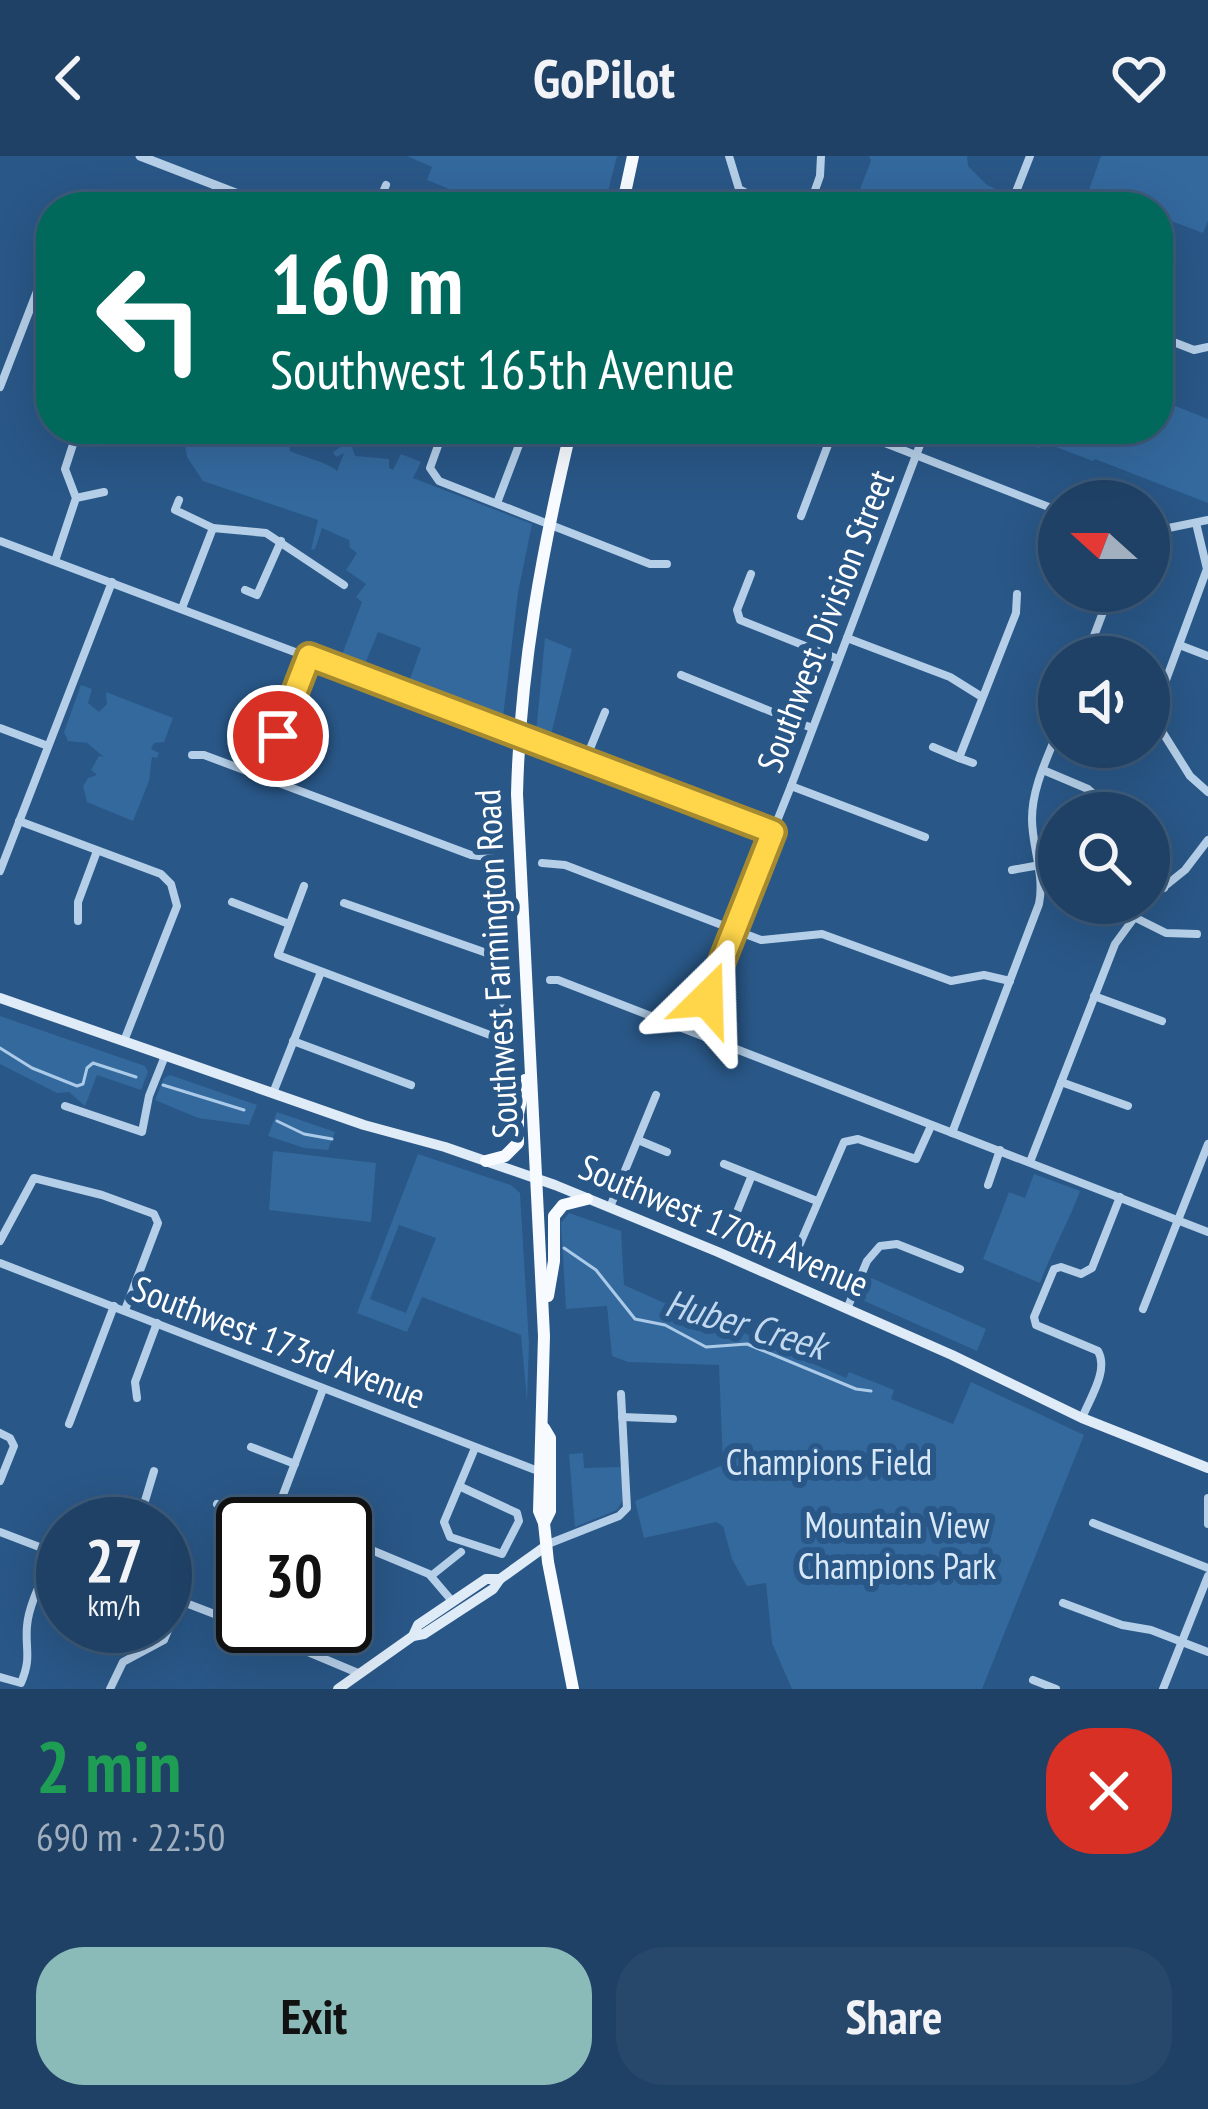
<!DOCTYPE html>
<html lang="en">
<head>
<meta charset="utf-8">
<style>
	body { margin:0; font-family:"PT Sans Narrow",sans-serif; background:#27486b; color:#f1f3f6; height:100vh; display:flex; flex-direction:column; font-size:45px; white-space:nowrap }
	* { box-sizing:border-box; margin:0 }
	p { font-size:39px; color:#a1afbf }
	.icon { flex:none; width:66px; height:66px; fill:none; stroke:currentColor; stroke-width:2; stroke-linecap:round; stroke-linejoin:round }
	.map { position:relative; height:1533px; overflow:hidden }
	.panel { display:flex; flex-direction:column; background:#1f4165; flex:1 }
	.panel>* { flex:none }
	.banner { position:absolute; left:36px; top:36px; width:1137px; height:252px; border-radius:48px; box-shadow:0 12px 48px #0002,0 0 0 3px #3c5a79; background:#00695c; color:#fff; overflow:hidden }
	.needle { width:78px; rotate:291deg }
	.tools { position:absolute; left:1038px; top:324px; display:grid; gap:24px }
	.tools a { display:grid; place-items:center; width:132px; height:132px; border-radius:50%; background:#1f4165; box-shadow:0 12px 48px #0002,0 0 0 3px #3c5a79; font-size:60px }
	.speed { position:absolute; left:36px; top:1341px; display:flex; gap:24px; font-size:60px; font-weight:700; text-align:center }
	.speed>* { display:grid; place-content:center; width:156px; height:156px; border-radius:50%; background:#1f4165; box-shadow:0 12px 48px #0002,0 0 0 3px #3c5a79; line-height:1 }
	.speed small { font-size:30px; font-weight:400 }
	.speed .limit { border:6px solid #111; border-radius:18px; background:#fff; color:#111 }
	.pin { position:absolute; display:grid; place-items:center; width:102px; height:102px; color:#fff; margin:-51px; border:6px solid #fff; border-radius:50%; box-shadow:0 3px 12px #0007 }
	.me { position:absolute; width:132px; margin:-66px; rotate:22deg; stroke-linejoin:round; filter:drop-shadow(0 0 9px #0008) }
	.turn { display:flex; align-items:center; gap:42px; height:252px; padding:0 36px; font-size:54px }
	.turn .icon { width:156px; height:156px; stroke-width:2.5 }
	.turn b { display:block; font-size:84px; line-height:102px }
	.round { display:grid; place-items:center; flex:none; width:126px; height:126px; border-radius:48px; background:#27486b }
	.headline { display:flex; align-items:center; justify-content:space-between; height:204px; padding:0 36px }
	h1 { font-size:72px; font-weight:600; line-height:90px; color:#1e9e55 }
	.button { display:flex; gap:24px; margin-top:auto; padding:24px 36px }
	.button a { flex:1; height:138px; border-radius:48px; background:#8bbbb9; color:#111; font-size:48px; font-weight:600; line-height:138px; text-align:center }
	.button a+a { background:#27486b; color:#f1f3f6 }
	header { display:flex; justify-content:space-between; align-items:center; height:156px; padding:0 36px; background:#1f4165; font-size:54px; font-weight:600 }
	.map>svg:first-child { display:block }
	.green { fill:#34699e; fill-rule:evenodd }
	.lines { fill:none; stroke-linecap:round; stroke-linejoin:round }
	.stream { stroke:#aacae8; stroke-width:3 }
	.minor { stroke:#b5cfe8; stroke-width:8 }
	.tertiary { stroke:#b5cfe8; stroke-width:9 }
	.secondary { stroke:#dfebf7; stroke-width:10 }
	.primary { stroke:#f7fafe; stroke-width:12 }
	.route-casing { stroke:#a68a30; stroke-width:30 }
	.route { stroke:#ffd54a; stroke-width:21 }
	.labels { text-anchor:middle; stroke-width:12; stroke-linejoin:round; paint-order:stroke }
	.street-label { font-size:36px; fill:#fff; stroke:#295787 }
	.park-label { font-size:36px; fill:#d8e8f6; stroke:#295787 }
	.water-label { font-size:39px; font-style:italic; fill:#c1d8ef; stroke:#295787 }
</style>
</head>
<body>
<header><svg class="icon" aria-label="back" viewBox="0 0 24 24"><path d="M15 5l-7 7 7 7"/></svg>GoPilot<svg class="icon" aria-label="heart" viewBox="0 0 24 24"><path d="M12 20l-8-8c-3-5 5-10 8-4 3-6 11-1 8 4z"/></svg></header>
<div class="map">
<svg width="1208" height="1533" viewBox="0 0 1208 1533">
	<rect width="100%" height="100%" fill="#295787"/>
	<g class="green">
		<polygon points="407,0 617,0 604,51 486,51 469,39 462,51 452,34 427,24 432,11"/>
		<polygon points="869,0 967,0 968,10 987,29 1007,38 1004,51 853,51 871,5"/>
		<polygon points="1101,0 1208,0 1208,65 1203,77 1158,60 1158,51 1134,51 1089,34"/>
		<polygon points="1158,243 1208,263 1208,347 1095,303 1093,305 1043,286 1039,292 989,273 1158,273"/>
		<path d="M 169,273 L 286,273 L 290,295 C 303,301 327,306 337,315 L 344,297 L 336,301 L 333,296 L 344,289 L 352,291 L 355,300 L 389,303 L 389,312 L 393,314 L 401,298 L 421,306 L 413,322 L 532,368 L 518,437 L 503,561 L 495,562 L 407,531 L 421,492 L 378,476 L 363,513 L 340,504 L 362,446 L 356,441 L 366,428 L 346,414 L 357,397 L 350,392 L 349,384 L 322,372 L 315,393 L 311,394 L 318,364 L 203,325 L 187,301 L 185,288 L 166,281 Z"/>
		<polygon points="545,482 572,493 550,583 536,577"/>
		<polygon points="81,529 92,533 88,547 99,556 107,548 106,536 173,562 164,586 154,587 151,593 159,597 157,602 152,601 149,625 133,665 87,646 83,630 88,622 97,619 91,614 99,600 104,601 87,587 68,585 64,576"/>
		<polygon points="0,860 145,910 148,916 141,934 97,919 85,950 69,936 57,937 0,908"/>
		<polygon points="170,919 257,949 249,969 198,962 155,944 164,922"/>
		<polygon points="277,956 335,976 328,994 304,992 268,980"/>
		<polygon points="273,995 376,1007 371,1066 269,1054"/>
		<path d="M 418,998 L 511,1029 L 520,1037 L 529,1188 L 527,1245 L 521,1179 L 422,1141 L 407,1176 L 357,1157 ZM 399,1069 L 436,1082 L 406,1157 L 370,1143 Z"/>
		<path d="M 1034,1018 L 1080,1035 C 1069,1065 1051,1097 1040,1127 L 983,1103 L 1009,1036 L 1025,1042 Z"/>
		<polygon points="569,1057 621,1075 624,1129 716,1170 717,1165 846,1222 849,1216 894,1234 891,1243 953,1268 971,1226 1084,1279 982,1533 792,1533 772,1487 766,1427 747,1430 732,1403 723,1370 716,1366 644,1382 635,1345 723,1309 719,1209 628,1206 612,1200 607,1150 566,1153 561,1067"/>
		<polygon points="869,1121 986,1173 977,1195 860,1143"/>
		<polygon points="583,1297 584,1312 621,1311 623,1344 617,1354 575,1371 569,1298"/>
	</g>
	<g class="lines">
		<g class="stream">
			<polyline points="0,892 32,912 77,930 83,928 87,912 93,907 136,921"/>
			<polyline points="163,929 244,954"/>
			<polyline points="277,965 304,978 332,983"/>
			<polyline points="564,1092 596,1114 635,1163 665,1169 706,1191 747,1188 856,1233 871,1235"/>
		</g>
		<g class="minor">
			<polyline points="729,0 739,33 772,51"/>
			<polyline points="209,51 217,30"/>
			<polyline points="377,51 386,29"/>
			<polyline points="809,51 820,20 821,0"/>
			<polyline points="1010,51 1030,0"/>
			<polyline points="38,133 51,138"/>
			<polyline points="1158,180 1194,194 1208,191"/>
			<polyline points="0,231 51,99"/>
			<polyline points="444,273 430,312 439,325 650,408 667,408"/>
			<polyline points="849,273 1059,355"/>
			<polyline points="342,282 345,273"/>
			<polyline points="76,342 104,336"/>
			<polyline points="179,344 175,354 213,372 266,377 344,429"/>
			<polyline points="497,347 525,273"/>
			<polyline points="801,360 834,273"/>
			<polyline points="1196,367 1207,413 1163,532 1158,569 1190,620 1208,636"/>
			<polyline points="1149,376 1208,364"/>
			<polyline points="0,385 773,676"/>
			<polyline points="55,405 76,342 65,313 78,273"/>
			<polyline points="751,418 737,454 740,464 838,503"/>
			<polyline points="245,434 257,439 281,385"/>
			<polyline points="182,452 213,372"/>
			<polyline points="847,482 950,521 982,541"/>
			<polyline points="1182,490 1208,500"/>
			<polyline points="1086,501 1111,435"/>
			<polyline points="681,519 812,572"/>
			<polyline points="0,572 48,590"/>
			<polyline points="933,591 959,602 1016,457 1017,438"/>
			<polyline points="192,599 204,599 471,699 496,702"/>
			<polyline points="959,602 973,607"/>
			<polyline points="585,605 605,556"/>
			<polyline points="1043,614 1088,633 1116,657"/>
			<polyline points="262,621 309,500"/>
			<polyline points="791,630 925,681"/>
			<polyline points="496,639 496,702 508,943"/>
			<polyline points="19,665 161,718 171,728 177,750 124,885"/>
			<polyline points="542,707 565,709 761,784 822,778 951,825 984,819 1010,825"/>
			<polyline points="1149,708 1164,732"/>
			<polyline points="1012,714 1040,709"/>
			<polyline points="0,715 112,426"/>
			<polyline points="304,730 278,799 490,879 505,880"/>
			<polyline points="1149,743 1185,714 1208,684"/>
			<polyline points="232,746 289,768"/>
			<polyline points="344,747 501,802"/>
			<polyline points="1132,760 1166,777 1197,778"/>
			<polyline points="78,765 78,746 97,695"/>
			<polyline points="550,824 558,824 1208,1076"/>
			<polyline points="1094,840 1162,865"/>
			<polyline points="693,876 791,630 926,273"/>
			<polyline points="293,885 411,929"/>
			<polyline points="1061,926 1128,950"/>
			<polyline points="273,937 321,816"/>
			<polyline points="65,950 142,976 149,940 165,900"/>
			<path d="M 952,977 L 1039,748 C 1045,718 1032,692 1032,663 C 1032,631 1048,601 1059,572"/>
			<polyline points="638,984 667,996"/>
			<polyline points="1030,1006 1115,788 1145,747"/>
			<polyline points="724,1008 817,1045"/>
			<polyline points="988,1029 1000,994"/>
			<polyline points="610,1051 656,939"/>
			<polyline points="730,1073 752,1019"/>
			<polyline points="0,1085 34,1022 102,1039 154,1058 158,1067 125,1154"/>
			<polyline points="796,1097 844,986 858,983 916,1003 931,970"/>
			<polyline points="0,1107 538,1315"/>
			<polyline points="847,1153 867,1105 880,1090 897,1088 960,1113"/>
			<polyline points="1143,1153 1208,988"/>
			<polyline points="137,1242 135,1226 157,1167"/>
			<polyline points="622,1261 673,1263"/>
			<path d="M 1082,1262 C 1090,1242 1109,1214 1098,1195 L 1036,1169 L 1034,1161 L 1054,1113 L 1061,1111 L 1081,1118 L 1092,1112 L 1120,1041"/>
			<polyline points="69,1268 114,1150"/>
			<polyline points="0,1277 10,1282 14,1290 0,1325"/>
			<polyline points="251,1291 295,1308"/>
			<polyline points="461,1331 517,1357 519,1365 502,1398 450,1381 444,1366 475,1292"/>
			<polyline points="1208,1342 1208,1368"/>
			<polyline points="217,1348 267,1368"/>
			<polyline points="277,1355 310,1368"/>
			<polyline points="1093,1367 1208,1412"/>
			<polyline points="138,1368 154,1315"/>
			<polyline points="272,1368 323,1233"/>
			<polyline points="0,1376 63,1400"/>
			<polyline points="345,1383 429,1418 452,1445"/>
			<polyline points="548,1388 619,1360 627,1352 621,1238"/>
			<polyline points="431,1420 461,1396"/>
			<polyline points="165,1439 243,1469"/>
			<polyline points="1063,1447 1122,1469 1151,1474 1208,1496"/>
			<polyline points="235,1466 243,1445"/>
			<polyline points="246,1470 358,1517"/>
			<path d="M 0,1521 L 21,1527 C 32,1501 25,1494 27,1470 C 29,1446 45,1419 54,1397"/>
			<polyline points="1033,1524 1056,1533"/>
			<polyline points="110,1533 123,1506 164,1484 180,1445"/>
			<polyline points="1163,1533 1208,1420"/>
		</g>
		<polyline class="tertiary" points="140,0 272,51"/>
		<g class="secondary">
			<polyline points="0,842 364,969 445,991 555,1029 718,1096 952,1199 1082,1262 1208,1312"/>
			<polyline points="413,1480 418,1469 486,1423 500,1423"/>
			<polyline points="338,1533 413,1480 424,1478 493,1433 500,1423 546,1390"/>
		</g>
		<g class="primary">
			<polyline points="622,51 633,0"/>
			<path d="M 571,273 C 542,394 520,513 517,638 L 544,1180 L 539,1355 L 544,1367 L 548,1406 L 573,1533"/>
			<polyline points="486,1005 505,1000 518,987 518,958 525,924"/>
			<polyline points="548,1140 554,1105 554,1060 563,1049 587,1043"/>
			<polyline points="544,1272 550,1282 550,1355 544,1367"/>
		</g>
	</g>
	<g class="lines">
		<g class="route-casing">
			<polyline id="route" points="278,580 309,500 773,676 707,843"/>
		</g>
		<use href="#route" class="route"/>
	</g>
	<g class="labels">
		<g class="street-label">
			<text transform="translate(825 465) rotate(-69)" y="13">Southwest Division Street</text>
			<text transform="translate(496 808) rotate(-93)" y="13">Southwest Farmington Road</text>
			<text transform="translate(724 1069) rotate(23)" y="13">Southwest 170th Avenue</text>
			<text transform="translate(279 1186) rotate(21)" y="13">Southwest 173rd Avenue</text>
		</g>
		<g class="park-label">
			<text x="829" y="1319">Champions Field</text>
			<text x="897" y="1382">Mountain View<tspan x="897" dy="41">Champions Park</tspan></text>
		</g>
		<g class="water-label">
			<text transform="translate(746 1168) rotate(16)" y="14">Huber Creek</text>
		</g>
	</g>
</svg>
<div class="tools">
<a><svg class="needle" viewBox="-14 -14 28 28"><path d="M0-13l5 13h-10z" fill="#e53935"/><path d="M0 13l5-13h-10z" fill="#a1afbf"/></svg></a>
<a><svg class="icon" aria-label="sound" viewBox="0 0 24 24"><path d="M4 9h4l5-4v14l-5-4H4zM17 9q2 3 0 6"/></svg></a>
<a><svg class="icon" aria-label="search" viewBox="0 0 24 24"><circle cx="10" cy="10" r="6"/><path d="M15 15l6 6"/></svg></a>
</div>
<div class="speed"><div>27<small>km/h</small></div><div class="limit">30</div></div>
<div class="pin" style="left:278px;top:580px;background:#d93025"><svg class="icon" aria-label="arrive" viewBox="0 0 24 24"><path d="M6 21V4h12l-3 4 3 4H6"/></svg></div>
<svg class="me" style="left:707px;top:843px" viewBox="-20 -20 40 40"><path d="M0-17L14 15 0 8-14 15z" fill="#ffd54a" stroke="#fff" stroke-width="4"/></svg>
<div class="banner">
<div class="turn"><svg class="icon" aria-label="left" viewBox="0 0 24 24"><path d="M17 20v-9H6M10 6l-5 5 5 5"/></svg><div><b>160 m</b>Southwest 165th Avenue</div></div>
</div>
</div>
<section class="panel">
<div class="headline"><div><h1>2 min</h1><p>690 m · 22:50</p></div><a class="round" style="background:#d93025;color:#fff"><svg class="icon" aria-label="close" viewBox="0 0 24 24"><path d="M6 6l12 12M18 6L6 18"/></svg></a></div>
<div class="button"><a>Exit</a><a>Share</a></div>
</section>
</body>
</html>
